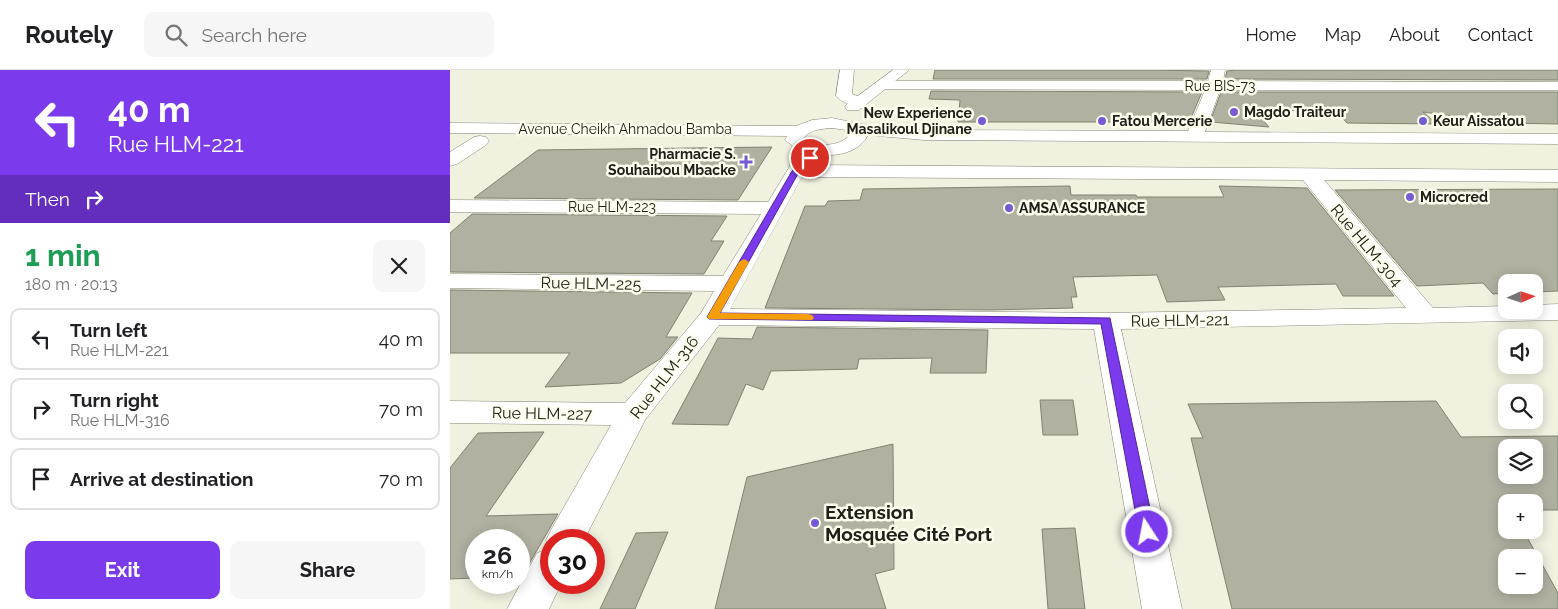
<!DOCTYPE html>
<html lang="en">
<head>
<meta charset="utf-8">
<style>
	body { margin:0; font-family:Raleway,sans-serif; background:#f6f6f6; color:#202124; height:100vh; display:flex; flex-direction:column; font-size:19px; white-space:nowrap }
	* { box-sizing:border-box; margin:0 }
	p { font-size:16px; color:#757577 }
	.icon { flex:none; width:28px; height:28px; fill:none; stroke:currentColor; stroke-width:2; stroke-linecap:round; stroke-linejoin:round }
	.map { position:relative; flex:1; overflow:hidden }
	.details { display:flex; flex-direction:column; background:#fff; width:450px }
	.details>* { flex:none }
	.top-card { background:#7c3aed; color:#fff; overflow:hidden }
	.needle { width:32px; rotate:87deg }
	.tools { position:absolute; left:1048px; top:204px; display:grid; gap:10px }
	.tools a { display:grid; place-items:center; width:45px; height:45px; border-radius:10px; background:#fff; box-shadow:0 2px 12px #0003; font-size:25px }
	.speed { position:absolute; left:15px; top:459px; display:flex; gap:10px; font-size:25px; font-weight:700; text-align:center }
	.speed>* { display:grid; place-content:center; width:65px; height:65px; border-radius:50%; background:#fff; box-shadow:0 2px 12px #0003; line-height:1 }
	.speed small { font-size:12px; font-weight:400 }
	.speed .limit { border:8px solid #d22; background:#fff; color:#111 }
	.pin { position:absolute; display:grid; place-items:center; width:42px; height:42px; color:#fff; margin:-21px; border:2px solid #fff; border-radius:50%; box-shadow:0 1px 5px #0007 }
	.me { position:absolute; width:55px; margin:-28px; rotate:349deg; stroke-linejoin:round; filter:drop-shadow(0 0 4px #0008) }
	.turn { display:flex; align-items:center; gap:18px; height:105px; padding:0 25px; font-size:22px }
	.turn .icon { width:65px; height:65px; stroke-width:2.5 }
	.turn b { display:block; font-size:35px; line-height:42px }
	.then { display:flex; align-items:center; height:48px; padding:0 25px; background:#0003; gap:10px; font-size:19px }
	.round { display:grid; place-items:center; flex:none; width:52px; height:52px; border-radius:10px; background:#f6f6f6 }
	.summary { display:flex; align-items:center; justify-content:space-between; height:85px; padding:0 25px }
	h1 { font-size:30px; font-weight:700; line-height:38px; color:#1e9e55 }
	.cta { display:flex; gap:10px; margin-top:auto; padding:10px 25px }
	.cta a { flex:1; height:58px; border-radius:10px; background:#7c3aed; color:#fff; font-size:20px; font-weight:700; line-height:58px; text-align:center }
	.cta a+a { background:#f6f6f6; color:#202124 }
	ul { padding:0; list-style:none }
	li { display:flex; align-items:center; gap:15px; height:62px; margin:0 10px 8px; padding:0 15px; border:2px solid #e0e0e0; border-radius:10px }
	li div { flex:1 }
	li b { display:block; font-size:19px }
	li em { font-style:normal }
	header { display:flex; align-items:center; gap:30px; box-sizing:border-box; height:70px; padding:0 25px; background:#fff; border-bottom:1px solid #e0e0e0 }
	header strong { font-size:24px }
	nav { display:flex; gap:28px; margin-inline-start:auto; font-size:18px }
	.search { width:350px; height:45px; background:#f6f6f6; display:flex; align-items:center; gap:12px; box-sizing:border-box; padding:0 18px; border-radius:10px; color:#757577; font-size:19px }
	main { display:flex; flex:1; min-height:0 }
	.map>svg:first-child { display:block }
	.building { fill:#b0b1a1; stroke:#818272; fill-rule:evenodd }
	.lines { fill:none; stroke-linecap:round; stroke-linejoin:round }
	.minor-casing { stroke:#848676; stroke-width:1 }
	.major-casing { stroke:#848676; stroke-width:1 }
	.minor { fill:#fff; fill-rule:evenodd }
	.major { fill:#fff; fill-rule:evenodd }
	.route { fill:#7c3aed; stroke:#51269a }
	.slow { fill:#f59e0b }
	.poi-dot { fill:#785ad5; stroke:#fdfeed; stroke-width:2 }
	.labels { text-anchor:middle; stroke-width:5; stroke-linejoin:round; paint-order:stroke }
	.far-street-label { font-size:14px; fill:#20201a; stroke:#fdfeed }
	.far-poi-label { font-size:14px; font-weight:bold; fill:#20201a; stroke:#fdfeed; text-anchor:start }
	.street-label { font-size:16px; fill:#20201a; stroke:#fdfeed }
	.near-poi-label { font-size:19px; font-weight:bold; fill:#20201a; stroke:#fdfeed; text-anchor:start }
</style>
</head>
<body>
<header>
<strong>Routely</strong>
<div class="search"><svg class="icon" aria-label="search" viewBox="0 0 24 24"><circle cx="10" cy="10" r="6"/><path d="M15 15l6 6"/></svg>Search here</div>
<nav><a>Home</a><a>Map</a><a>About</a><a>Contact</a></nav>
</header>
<main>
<section class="details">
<div class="top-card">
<div class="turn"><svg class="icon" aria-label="left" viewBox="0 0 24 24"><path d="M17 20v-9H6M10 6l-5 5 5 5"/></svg><div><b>40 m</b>Rue HLM-221</div></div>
<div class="then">Then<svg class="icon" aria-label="right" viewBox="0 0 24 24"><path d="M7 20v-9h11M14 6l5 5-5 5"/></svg></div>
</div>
<div class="summary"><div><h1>1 min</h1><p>180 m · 20:13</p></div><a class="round"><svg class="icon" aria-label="close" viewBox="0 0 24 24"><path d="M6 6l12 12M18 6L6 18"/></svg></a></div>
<ul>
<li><svg class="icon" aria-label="left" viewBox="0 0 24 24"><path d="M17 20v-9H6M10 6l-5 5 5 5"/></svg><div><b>Turn left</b><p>Rue HLM-221</p></div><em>40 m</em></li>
<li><svg class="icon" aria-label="right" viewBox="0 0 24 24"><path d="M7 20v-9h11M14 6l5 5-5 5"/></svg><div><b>Turn right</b><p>Rue HLM-316</p></div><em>70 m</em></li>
<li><svg class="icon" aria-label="arrive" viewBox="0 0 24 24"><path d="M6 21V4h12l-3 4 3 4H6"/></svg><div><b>Arrive at destination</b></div><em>70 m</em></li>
</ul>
<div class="cta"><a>Exit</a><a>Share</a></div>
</section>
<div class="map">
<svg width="1108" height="539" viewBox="0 0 1108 539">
	<rect width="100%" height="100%" fill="#f0f1df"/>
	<g class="building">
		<polygon points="485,0 700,0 759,1 757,9 483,9"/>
		<polygon points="786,0 1108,0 1108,10 775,9 777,1"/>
		<polygon points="481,21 752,22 738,55 707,56 706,52 508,52 510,30 479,29"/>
		<polygon points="771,22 1108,22 1108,54 1054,53 973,42 987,54 897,53 885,40 805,41 819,57 761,52 764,55 759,55"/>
		<polygon points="322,77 288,130 24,128 88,80"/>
		<polygon points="620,116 621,125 686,125 687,127 774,127 769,116 857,118 944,226 893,226 886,214 768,217 775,230 717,232 707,205 623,207 627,227 621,227 623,238 539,240 315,238 355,136 375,136 378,131 410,130 413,119"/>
		<polygon points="1108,119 1108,221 1084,222 1084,212 1056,212 1056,223 1043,224 1033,213 967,216 885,120"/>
		<polygon points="22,144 277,146 261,171 274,171 254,204 0,202 0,163"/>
		<polygon points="0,220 242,223 216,267 228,267 210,289 171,313 95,317 120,283 0,283"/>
		<polygon points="307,257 538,260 536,303 480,303 482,288 409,289 407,299 321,301 313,320 296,314 278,355 222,354 268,268 302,269"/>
		<polygon points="590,330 623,330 628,365 593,365"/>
		<path d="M 986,331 L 1011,367 L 1108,366 L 1108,440 L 1084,440 L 1084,432 L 1056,432 L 1056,460 L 1073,460 L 1108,523 L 1108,539 L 782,539 L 741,368 L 753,368 L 738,334 ZM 1056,378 L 1084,378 L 1084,405 L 1056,405 ZM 1056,488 L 1084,488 L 1084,515 L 1056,515 Z"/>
		<polygon points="94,362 36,446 108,444 72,506 69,507 69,470 26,470 26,508 0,509 0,398 28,363"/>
		<polygon points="443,374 444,499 425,504 436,539 265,539 297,407"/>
		<polygon points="625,458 635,539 598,539 592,459"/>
		<polygon points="218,462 185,539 150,539 186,463"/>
	</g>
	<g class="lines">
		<g class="minor-casing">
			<g id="minor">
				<path d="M 390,0 L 404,0 L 402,24 L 415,29 L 417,32 L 415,35 C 406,38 392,33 386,26 Z"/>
				<path d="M 761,0 L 775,0 L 773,11 L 1108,12 L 1108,20 L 770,20 L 755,62 L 1108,64 L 1108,74 L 474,70 L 418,65 C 407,86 380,87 359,84 L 359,95 L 1108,100 L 1108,112 L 874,110 L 983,238 L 1056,236 L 1056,240 L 1084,240 L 1084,235 L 1108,234 L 1108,250 L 671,259 L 732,539 L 692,539 L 644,259 L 269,255 L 195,350 L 134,470 L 101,470 L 101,512 L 112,512 L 99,539 L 57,539 L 87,483 L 100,478 L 96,470 L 102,458 L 161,355 L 0,353 L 0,331 L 175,333 L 251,243 L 264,221 L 0,218 L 0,204 L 273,206 L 311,144 L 0,142 L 0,130 L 318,132 L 340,96 L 342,85 L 348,80 L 335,70 L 337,66 L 0,63 L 0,53 L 346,56 L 362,50 L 382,48 L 411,54 L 474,60 L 738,61 L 755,20 L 432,19 L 427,18 L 425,15 L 427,12 L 432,11 L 758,11 ZM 382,58 L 396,60 L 401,63 C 393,77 365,78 353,69 C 360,59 371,59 382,58 ZM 352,107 L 853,110 L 956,238 L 656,243 L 280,239 Z"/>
				<polygon points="30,66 36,67 39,71 36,75 7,94 0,96 0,82 24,67"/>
			</g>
		</g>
		<g class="major-casing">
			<polygon id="major" points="443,0 459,0 409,40 397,40 395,37 397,34"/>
		</g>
		<use href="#minor" class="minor"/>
		<use href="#major" class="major"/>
	</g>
	<polygon class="route" points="357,86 363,88 349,102 270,243 660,248 705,462 702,467 697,469 692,467 689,462 651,254 259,249 257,247 342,101"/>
	<polygon class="slow" points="294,189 299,192 270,243 358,244 362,245 364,248 362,250 259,249 257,247 289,192"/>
	<g class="poi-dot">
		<circle cx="784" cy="42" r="5"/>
		<circle cx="532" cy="51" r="5"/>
		<circle cx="652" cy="51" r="5"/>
		<circle cx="973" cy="51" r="5"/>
		<path d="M293.5 84.5h5v5h5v5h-5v5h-5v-5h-5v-5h5z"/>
		<circle cx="960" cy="127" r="5"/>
		<circle cx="559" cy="138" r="5"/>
		<circle cx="365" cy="453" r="5"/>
	</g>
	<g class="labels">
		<g class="far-street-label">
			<text x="770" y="21">Rue BIS-73</text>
			<text x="175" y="64">Avenue Cheikh Ahmadou Bamba</text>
			<text x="162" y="142">Rue HLM-223</text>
		</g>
		<g class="far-poi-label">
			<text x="794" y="47">Magdo Traiteur</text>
			<text x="522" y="48" text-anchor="end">New Experience<tspan x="522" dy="16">Masalikoul Djinane</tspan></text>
			<text x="662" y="56">Fatou Mercerie</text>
			<text x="983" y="56">Keur Aissatou</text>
			<text x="286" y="89" text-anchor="end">Pharmacie S.<tspan x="286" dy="16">Souhaibou Mbacke</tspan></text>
			<text x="970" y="132">Microcred</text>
			<text x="569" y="143">AMSA ASSURANCE</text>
		</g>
		<g class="street-label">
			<text transform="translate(917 175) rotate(50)" y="6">Rue HLM-304</text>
			<text transform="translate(141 213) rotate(1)" y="6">Rue HLM-225</text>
			<text transform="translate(730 250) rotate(-1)" y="6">Rue HLM-221</text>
			<text transform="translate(214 307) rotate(-52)" y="6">Rue HLM-316</text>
			<text transform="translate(92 343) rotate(1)" y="6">Rue HLM-227</text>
		</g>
		<g class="near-poi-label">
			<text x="375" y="449">Extension<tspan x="375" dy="22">Mosquée Cité Port</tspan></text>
		</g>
	</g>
</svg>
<div class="tools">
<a><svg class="needle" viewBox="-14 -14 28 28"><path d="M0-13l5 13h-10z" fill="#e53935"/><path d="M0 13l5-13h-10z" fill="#757577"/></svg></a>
<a><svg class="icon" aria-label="sound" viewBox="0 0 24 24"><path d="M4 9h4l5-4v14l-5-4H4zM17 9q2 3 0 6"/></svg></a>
<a><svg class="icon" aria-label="search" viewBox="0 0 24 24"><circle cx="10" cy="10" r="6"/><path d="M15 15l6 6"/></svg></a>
<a><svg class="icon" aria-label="layers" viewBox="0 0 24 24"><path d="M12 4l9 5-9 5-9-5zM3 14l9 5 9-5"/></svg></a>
<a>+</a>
<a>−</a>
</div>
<div class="speed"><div>26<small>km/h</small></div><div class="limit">30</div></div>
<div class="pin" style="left:360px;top:88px;background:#d93025"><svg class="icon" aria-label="arrive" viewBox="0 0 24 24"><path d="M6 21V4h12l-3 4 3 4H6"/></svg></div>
<svg class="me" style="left:697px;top:462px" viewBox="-20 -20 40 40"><circle r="17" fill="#7c3aed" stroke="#fff" stroke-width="3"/><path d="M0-11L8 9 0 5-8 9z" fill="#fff"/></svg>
</div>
</main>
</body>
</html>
